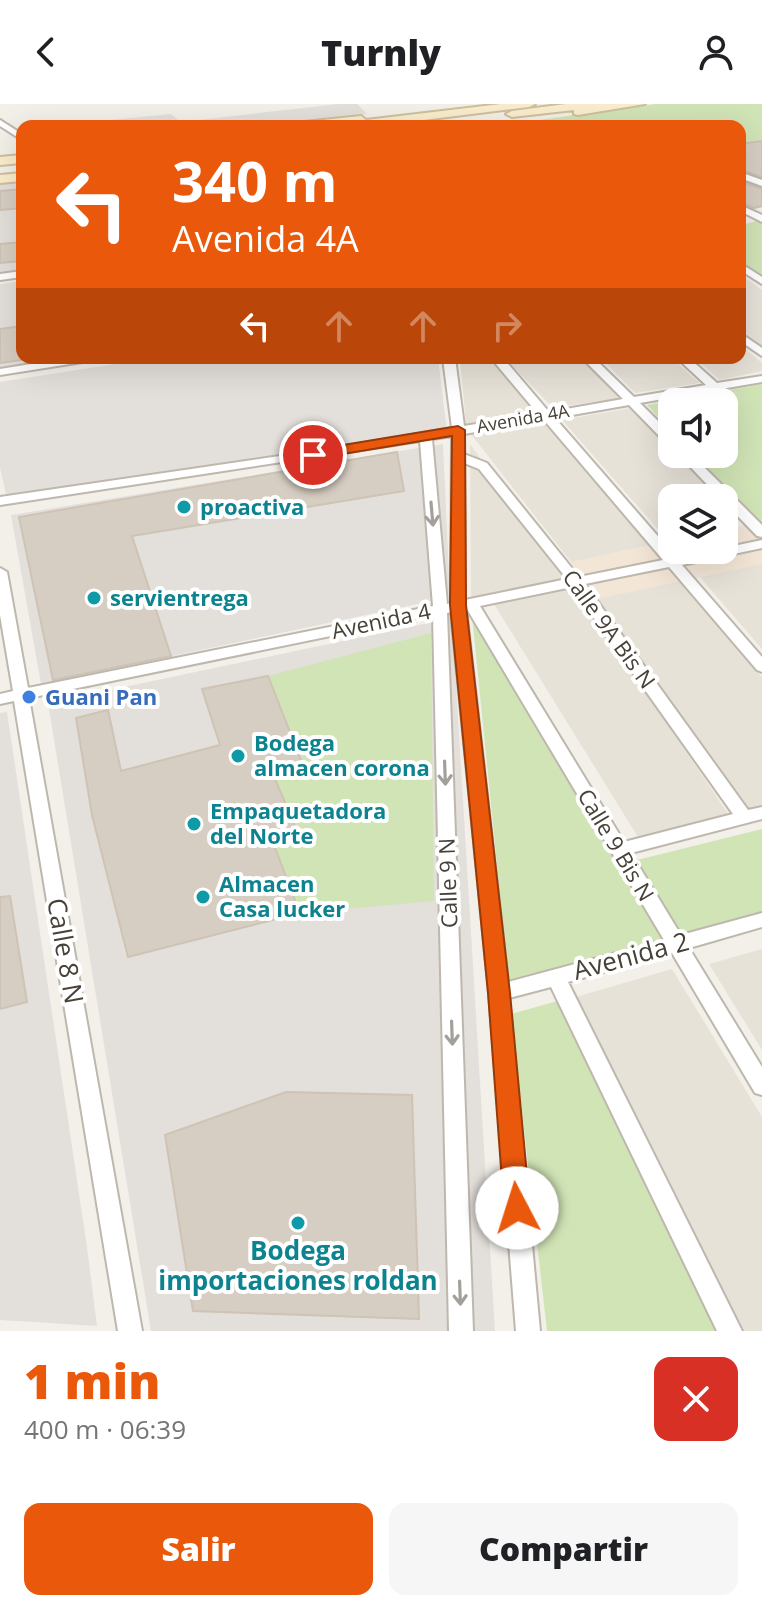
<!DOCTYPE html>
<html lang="es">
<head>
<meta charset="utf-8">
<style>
	body { margin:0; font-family:"Open Sans",sans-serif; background:#f6f6f6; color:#202124; height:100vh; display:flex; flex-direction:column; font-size:30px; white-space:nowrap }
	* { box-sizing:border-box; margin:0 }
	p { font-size:26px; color:#757577 }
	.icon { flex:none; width:44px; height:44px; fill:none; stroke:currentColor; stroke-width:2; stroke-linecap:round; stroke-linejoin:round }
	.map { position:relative; height:1227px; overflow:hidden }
	.drawer { display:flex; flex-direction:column; background:#fff; flex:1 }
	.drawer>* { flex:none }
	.guide { position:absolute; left:16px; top:16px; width:730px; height:244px; border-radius:16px; box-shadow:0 8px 32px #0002; background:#ea580c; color:#fff; overflow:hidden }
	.buttons { position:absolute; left:658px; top:284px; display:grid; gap:16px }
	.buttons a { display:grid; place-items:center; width:80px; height:80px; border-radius:16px; background:#fff; box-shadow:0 8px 32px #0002; font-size:40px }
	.pin { position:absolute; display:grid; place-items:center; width:68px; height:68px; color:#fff; margin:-34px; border:4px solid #fff; border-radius:50%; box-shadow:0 2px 8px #0007 }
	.me { position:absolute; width:88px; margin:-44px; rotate:355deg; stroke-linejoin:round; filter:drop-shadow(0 0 6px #0008) }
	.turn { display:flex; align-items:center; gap:28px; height:168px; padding:0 24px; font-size:36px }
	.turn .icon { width:104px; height:104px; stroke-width:2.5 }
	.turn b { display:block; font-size:56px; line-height:68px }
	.lanes { display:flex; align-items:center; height:76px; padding:0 24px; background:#0003; justify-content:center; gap:40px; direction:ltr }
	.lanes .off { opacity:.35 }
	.round { display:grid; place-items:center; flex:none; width:84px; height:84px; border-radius:16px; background:#f6f6f6 }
	.head { display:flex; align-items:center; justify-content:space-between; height:136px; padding:0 24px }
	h1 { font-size:48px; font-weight:800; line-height:60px; color:#ea580c }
	.button { display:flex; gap:16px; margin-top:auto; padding:16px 24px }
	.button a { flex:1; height:92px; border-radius:16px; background:#ea580c; color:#fff; font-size:32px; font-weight:800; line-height:92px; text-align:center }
	.button a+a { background:#f6f6f6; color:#202124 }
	header { display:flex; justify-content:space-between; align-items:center; height:104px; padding:0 24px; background:#fff; font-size:36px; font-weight:800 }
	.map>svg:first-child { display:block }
	.residential { fill:#e7e2d8 }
	.commercial { fill:#f3e6d7 }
	.industrial { fill:#e3dfdb }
	.green { fill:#d1e4b6 }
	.building { fill:#d7cec3; stroke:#cec3b4; stroke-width:2 }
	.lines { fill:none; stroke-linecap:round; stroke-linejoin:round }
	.street-casing { stroke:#beb7ad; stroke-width:4 }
	.secondary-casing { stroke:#cfc09d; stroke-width:4 }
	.street { fill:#fff; fill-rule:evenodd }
	.secondary { fill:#faedcd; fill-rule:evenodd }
	.oneway { stroke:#a3a09c }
	.route { fill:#ea580c; stroke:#983908; stroke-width:2 }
	.culture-dot { fill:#0f9aa8; stroke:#fff; stroke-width:3 }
	.shop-dot { fill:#3f7fe0; stroke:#fff; stroke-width:3 }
	.labels { text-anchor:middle; stroke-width:8; stroke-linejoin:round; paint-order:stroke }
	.far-street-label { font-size:18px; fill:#474138; stroke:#fff }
	.culture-label { font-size:22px; font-weight:bold; fill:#0d838f; stroke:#fff; text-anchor:start }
	.street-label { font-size:22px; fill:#474138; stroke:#fff }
	.shop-label { font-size:22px; font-weight:bold; fill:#366cbe; stroke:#fff; text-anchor:start }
	.near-street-label { font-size:26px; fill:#474138; stroke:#fff }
	.near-culture-label { font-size:26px; font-weight:bold; fill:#0d838f; stroke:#fff }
</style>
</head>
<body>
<header><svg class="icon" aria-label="back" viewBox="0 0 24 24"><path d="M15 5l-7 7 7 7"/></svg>Turnly<svg class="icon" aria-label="person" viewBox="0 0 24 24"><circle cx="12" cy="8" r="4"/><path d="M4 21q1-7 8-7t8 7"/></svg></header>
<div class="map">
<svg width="762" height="1227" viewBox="0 0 762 1227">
	<rect width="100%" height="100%" fill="#f3f0ea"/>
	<g class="residential">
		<polygon points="740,170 762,186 762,243 740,226"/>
		<polygon points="740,241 762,259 762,267 720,276 695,254 740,254"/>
		<polygon points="460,254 490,254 535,309 466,320"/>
		<polygon points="505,254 583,254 621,294 553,304"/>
		<polygon points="601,254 672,254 699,279 635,289"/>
		<polygon points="636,303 672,341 672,350 680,350 722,394 672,394 672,441 562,316"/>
		<polygon points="552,317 671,454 582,472 470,329"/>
		<polygon points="470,340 569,476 471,495"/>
		<polygon points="762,443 762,545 687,458"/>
		<polygon points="675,460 762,573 762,701 750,705 584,479"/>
		<polygon points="574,482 729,711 638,733 492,497"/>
		<polygon points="762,845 762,946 709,860"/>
		<polygon points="672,865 762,1013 762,1227 738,1227 569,895"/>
	</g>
	<polygon class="commercial" points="746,421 762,438 762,460 596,495 571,458 672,436 672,446 724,446 724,425"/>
	<g class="industrial">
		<polygon points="339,0 357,0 367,10 264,22 50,22 171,10 180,18"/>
		<polygon points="22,75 22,170 0,173 0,78"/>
		<polygon points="22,177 22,254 72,254 0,265 0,180"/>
		<polygon points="154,254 438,254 447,328 8,399 0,364 0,278"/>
		<polygon points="443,340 450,493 41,580 11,411"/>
		<polygon points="452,514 495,1227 151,1227 48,599"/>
		<polygon points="7,608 87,1143 97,1222 0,1216 0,609"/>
	</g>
	<g class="green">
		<polygon points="655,0 762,0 762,103 740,109 740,22 496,22"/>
		<polygon points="762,116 762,179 740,163 740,121"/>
		<polygon points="762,280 762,421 694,350 724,350 724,298 672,298 672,328 647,301"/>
		<polygon points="480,501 633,757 762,725 762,813 509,879 471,502"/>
		<polygon points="431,529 434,797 300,809 272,736 297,729 272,668 304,663 268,572"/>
		<polygon points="561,896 718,1227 547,1227 511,910"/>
	</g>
	<g class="building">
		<polygon points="762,37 762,73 740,65 740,40"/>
		<polygon points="740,77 762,85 762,102 754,104 740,98"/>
		<polygon points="22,85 22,104 0,106 0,87"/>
		<polygon points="22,138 22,157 0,159 0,140"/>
		<polygon points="22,222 22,256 0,259 0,225"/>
		<polygon points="397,348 404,387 132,432 171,552 53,576 19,413"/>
		<polygon points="268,572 304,664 272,668 298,729 272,736 300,809 128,853 92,711 76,614 108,606 121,667 220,641 202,585"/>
		<polygon points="10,792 27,898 0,905 0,793"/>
		<polygon points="286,988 412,991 419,1215 193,1207 165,1031"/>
	</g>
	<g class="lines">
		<g class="street-casing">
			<g id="street">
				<polygon points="0,16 22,30 22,36 0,22"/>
				<polygon points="479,19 484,22 476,22"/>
				<polygon points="740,68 762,76 762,82 740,74"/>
				<polygon points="740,101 762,111 762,118 740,107"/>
				<polygon points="740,159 762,173 762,180 740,166"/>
				<polygon points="22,167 22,173 0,176 0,170"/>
				<polygon points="740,229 762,244 762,252 740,237"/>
				<polygon points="68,254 95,254 89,257 0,271 0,265"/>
				<path d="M 443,254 L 455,254 L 464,322 L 538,310 L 491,254 L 503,254 L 549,308 L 623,295 L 582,254 L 594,254 L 634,293 L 706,281 L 677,254 L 689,254 L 717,279 L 762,272 L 762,278 L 640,299 L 672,331 L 672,342 L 668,341 L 629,301 L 555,314 L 676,453 L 724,446 L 724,444 L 762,436 L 762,444 L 682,461 L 762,553 L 762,568 L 757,566 L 669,463 L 585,480 L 748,706 L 762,703 L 762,715 L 631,749 L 681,831 L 762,809 L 762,823 L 689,844 L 762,963 L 762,991 L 755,989 L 672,849 L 568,878 L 742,1227 L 717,1227 L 551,883 L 509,894 L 540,1227 L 516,1227 L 489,889 L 451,508 L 447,509 L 473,1227 L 449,1227 L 433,511 L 29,594 L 142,1227 L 118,1227 L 14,597 L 0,600 L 0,590 L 13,587 L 0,511 L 0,464 L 7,468 L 28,584 L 433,502 L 420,337 L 0,401 L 0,393 L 341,343 L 452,324 ZM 544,316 L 663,456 L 579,473 L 487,359 L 464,350 L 464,330 ZM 452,332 L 451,499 L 447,500 L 432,335 ZM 464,359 L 479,365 L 567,475 L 465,496 ZM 572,483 L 733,710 L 624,738 L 480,502 ZM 466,505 L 467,505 L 664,836 L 508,878 Z"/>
				<polygon points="678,350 691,350 762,421 762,433 757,432 724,398 724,394 720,394"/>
			</g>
		</g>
		<g class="secondary-casing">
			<g id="secondary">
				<polygon points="501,0 535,0 529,3 375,22 298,22 304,18 361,12 366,16"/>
				<polygon points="566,0 645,0 578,11 574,10 574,6 512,13 506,10 512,7"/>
				<polygon points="22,51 22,59 0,61 0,53"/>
				<polygon points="22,69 22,77 0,79 0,71"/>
			</g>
		</g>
		<use href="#street" class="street"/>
		<use href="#secondary" class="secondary"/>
	</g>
	<defs><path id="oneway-shaft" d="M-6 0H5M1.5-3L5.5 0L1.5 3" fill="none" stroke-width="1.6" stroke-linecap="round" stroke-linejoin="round" transform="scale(2)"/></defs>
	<g class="oneway">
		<use href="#oneway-shaft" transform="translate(432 410) rotate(85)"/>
		<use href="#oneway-shaft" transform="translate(445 669) rotate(88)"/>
		<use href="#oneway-shaft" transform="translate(452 929) rotate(88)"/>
		<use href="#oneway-shaft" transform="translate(460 1189) rotate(88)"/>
	</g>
	<polygon class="route" points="458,322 465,326 466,501 510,889 530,1104 526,1113 517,1116 508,1113 504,1104 488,889 450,501 452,332 313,355 306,351 313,346"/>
	<g class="culture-dot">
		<circle cx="184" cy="403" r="8"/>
		<circle cx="94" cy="494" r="8"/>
		<circle cx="238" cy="652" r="8"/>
		<circle cx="194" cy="720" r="8"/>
		<circle cx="203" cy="793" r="8"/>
		<circle cx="298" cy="1119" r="8"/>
	</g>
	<circle class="shop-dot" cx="29" cy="593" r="8"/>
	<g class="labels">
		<g class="far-street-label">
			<text transform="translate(523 315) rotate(-10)" y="6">Avenida 4A</text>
		</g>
		<g class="culture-label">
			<text x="200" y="411">proactiva</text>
			<text x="110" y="502">servientrega</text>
			<text x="254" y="647">Bodega<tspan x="254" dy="25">almacen corona</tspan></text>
			<text x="210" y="715">Empaquetadora<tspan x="210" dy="25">del Norte</tspan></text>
			<text x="219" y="788">Almacen<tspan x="219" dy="25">Casa lucker</tspan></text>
		</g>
		<g class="street-label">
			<text transform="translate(381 517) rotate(-12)" y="8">Avenida 4</text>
			<text transform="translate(609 525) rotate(54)" y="8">Calle 9A Bis N</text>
			<text transform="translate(616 741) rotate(59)" y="8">Calle 9 Bis N</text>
			<text transform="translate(448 779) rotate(-92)" y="8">Calle 9 N</text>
		</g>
		<g class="shop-label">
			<text x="45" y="601">Guani Pan</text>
		</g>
		<g class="near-street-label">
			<text transform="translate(65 847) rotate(80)" y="9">Calle 8 N</text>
			<text transform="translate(631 852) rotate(-15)" y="9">Avenida 2</text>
		</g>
		<g class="near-culture-label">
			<text x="298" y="1156">Bodega<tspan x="298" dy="30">importaciones roldan</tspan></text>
		</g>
	</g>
</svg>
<div class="buttons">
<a><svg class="icon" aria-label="sound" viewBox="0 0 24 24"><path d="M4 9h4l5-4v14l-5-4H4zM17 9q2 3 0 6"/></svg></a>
<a><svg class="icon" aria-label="layers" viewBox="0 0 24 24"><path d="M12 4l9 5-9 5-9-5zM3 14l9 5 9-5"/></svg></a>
</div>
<div class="pin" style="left:313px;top:351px;background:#d93025"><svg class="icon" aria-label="arrive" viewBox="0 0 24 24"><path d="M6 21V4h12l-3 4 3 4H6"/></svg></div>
<svg class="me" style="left:517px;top:1104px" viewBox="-20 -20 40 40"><circle r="19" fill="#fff"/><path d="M0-13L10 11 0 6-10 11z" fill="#ea580c"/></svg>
<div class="guide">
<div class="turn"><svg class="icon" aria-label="left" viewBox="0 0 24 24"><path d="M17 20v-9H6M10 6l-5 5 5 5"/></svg><div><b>340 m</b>Avenida 4A</div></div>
<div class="lanes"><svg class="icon" aria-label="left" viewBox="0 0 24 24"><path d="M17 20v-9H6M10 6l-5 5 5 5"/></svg><svg class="icon off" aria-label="ahead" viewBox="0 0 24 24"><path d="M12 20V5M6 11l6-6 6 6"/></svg><svg class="icon off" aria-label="ahead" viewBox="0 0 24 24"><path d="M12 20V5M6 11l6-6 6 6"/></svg><svg class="icon off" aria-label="right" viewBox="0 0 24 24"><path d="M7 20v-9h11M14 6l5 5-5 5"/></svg></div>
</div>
</div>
<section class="drawer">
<div class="head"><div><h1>1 min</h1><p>400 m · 06:39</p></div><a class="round" style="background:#d93025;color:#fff"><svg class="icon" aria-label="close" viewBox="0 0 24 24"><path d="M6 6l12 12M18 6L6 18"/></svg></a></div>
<div class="button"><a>Salir</a><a>Compartir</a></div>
</section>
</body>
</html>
